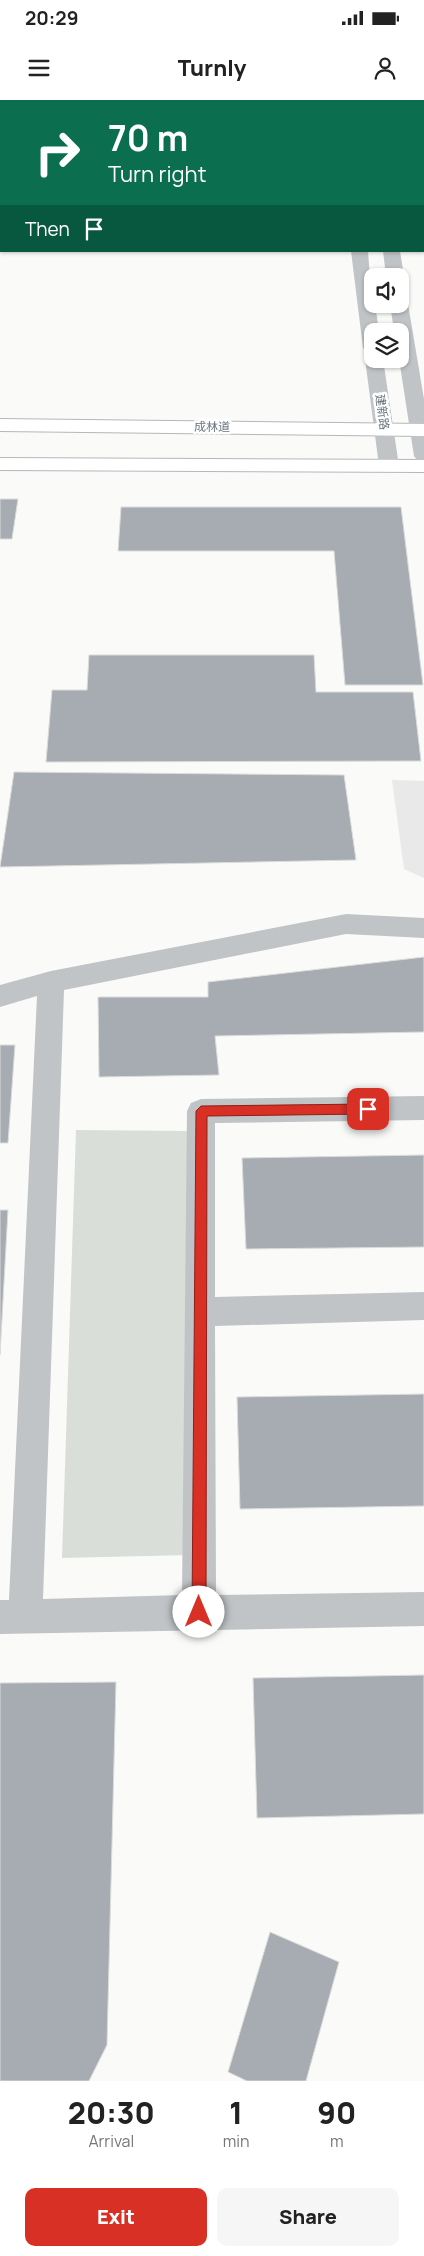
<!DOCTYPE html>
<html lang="en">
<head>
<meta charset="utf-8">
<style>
	body { margin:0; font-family:Manrope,"Noto Sans SC",sans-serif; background:#f6f6f6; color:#222; height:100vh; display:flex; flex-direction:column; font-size:19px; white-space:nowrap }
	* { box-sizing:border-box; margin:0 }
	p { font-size:16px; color:#767676 }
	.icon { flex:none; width:28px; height:28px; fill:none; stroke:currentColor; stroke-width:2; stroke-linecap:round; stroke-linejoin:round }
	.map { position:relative; height:1981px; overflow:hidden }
	.sheet { display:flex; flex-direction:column; background:#fff; flex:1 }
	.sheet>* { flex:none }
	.banner { position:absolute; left:0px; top:0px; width:425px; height:152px; box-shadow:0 1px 4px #0004; background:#0b6e4f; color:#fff; overflow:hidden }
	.controls { position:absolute; left:364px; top:168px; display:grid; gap:10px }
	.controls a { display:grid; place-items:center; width:45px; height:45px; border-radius:10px; background:#fff; box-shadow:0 1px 4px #0004; font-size:25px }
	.pin { position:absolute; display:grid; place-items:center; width:42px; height:42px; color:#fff; margin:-21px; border-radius:10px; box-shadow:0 2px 8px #0006 }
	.me { position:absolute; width:55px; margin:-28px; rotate:0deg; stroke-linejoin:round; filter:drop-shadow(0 0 4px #0008) }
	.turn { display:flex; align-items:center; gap:18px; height:105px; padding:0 25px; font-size:22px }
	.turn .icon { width:65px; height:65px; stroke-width:2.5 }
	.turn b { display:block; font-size:35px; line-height:42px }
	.then { display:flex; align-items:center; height:48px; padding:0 25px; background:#0003; gap:10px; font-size:19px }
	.eta { display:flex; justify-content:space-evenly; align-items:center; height:85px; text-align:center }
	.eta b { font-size:30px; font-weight:800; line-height:35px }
	.primary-button { display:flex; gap:10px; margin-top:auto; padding:10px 25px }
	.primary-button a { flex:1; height:58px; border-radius:10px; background:#d93025; color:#fff; font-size:20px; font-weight:800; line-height:58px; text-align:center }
	.primary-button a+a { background:#f6f6f6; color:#222 }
	.status { display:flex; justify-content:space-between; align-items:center; height:35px; padding:0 25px; background:#fff; direction:ltr }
	.status svg { height:14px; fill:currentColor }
	header { display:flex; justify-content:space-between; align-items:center; height:65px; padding:0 25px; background:#fff; font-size:22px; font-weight:800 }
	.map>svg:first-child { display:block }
	.built { fill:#e8e9e8 }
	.green { fill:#daded8 }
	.building { fill:#a6acb2; stroke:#dcdcda }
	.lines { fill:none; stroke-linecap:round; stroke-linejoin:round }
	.primary-casing { stroke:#b4b8bb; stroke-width:2 }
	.street { fill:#c0c4c7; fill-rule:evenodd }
	.primary { fill:#fff; fill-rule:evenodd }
	.route { fill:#d93025; stroke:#8d1f18 }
	.labels { text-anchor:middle; stroke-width:5; stroke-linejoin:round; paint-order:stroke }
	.far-street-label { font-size:12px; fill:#68757f; stroke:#fff }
</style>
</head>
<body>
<div class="status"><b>20:29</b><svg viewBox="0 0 49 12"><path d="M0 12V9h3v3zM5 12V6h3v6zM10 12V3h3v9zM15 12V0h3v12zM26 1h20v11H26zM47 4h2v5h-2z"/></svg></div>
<header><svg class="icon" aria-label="menu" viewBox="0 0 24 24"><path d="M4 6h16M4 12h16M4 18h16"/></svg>Turnly<svg class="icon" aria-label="person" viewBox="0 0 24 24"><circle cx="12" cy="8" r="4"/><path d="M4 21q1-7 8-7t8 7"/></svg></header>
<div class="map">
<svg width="424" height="1981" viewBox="0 0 424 1981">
	<rect width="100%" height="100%" fill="#fafaf8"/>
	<polygon class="built" points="392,680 424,681 424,778 404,769"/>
	<polygon class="green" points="76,1030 190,1031 189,1455 62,1458"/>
	<g class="building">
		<polygon points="0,399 18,399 12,439 0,439"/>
		<polygon points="121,407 401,407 423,585 345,585 334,451 118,451"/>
		<polygon points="89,555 314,555 316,592 413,592 421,661 46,662 52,590 87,590"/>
		<polygon points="14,672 344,675 356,760 0,767"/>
		<polygon points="424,857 424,932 215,936 219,975 99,977 98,897 208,897 208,882"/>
		<polygon points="0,945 15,945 8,1043 0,1043"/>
		<polygon points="424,1055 424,1147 246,1149 242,1058"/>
		<polygon points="0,1110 8,1110 0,1255"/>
		<polygon points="424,1294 424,1406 240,1409 237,1297"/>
		<polygon points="424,1575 424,1714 257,1718 253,1578"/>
		<polygon points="116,1582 107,1945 89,1981 0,1981 0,1583"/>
		<polygon points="270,1832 339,1862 306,1981 247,1981 228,1972"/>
	</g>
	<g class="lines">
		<g class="primary-casing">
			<g id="primary">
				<polygon points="0,319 424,324 424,336 0,331"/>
				<polygon points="0,358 424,360 424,372 0,370"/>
			</g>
		</g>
		<g class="street">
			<polygon points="330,0 346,0 346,1 331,1"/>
			<polygon points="359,0 375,0 375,1 360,1"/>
			<polygon points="351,151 368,151 372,204 375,204 379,231 372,231 372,253 366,252 363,248"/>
			<polygon points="383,151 400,151 404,176 401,180 400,176 386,176"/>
			<polygon points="400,199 408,204 424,299 424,362 417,360 414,356 399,259 400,231 394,231 390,204 400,204"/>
			<polygon points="372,254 372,259 383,259 399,366 396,370 389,372 382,370 379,366 365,259"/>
			<polygon points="346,814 424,818 424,838 346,834 64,890 43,1499 182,1495 187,1011 191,1003 201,999 424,996 424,1020 215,1023 215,1197 424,1192 424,1220 215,1226 216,1495 424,1492 424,1526 0,1534 0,1500 9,1500 37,896 0,907 0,885 51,871"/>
		</g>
		<use href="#primary" class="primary"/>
	</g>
	<polygon class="route" points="368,1004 374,1009 368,1014 207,1016 206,1512 204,1517 199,1519 194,1517 192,1512 196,1011 201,1006"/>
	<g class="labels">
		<g class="far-street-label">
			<text transform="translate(382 312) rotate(82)" y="4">建新路</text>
			<text transform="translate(212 327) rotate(1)" y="4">成林道</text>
		</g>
	</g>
</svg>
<div class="controls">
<a><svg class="icon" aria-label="sound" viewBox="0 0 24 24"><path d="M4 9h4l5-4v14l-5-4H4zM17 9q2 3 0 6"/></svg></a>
<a><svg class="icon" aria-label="layers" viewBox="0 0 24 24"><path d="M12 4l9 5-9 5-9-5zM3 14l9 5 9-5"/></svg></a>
</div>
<div class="pin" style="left:368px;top:1009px;background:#d93025"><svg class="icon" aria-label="arrive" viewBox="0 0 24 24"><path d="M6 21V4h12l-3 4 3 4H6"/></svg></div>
<svg class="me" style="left:199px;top:1512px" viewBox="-20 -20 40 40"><circle r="19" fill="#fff"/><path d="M0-13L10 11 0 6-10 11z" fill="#d93025"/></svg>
<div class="banner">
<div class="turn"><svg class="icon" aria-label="right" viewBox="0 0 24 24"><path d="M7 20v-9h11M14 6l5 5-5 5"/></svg><div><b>70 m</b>Turn right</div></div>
<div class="then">Then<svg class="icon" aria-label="arrive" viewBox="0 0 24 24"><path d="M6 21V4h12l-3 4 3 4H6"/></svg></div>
</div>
</div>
<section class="sheet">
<div class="eta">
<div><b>20:30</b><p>Arrival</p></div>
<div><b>1</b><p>min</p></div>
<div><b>90</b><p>m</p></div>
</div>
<div class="primary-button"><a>Exit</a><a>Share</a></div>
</section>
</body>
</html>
